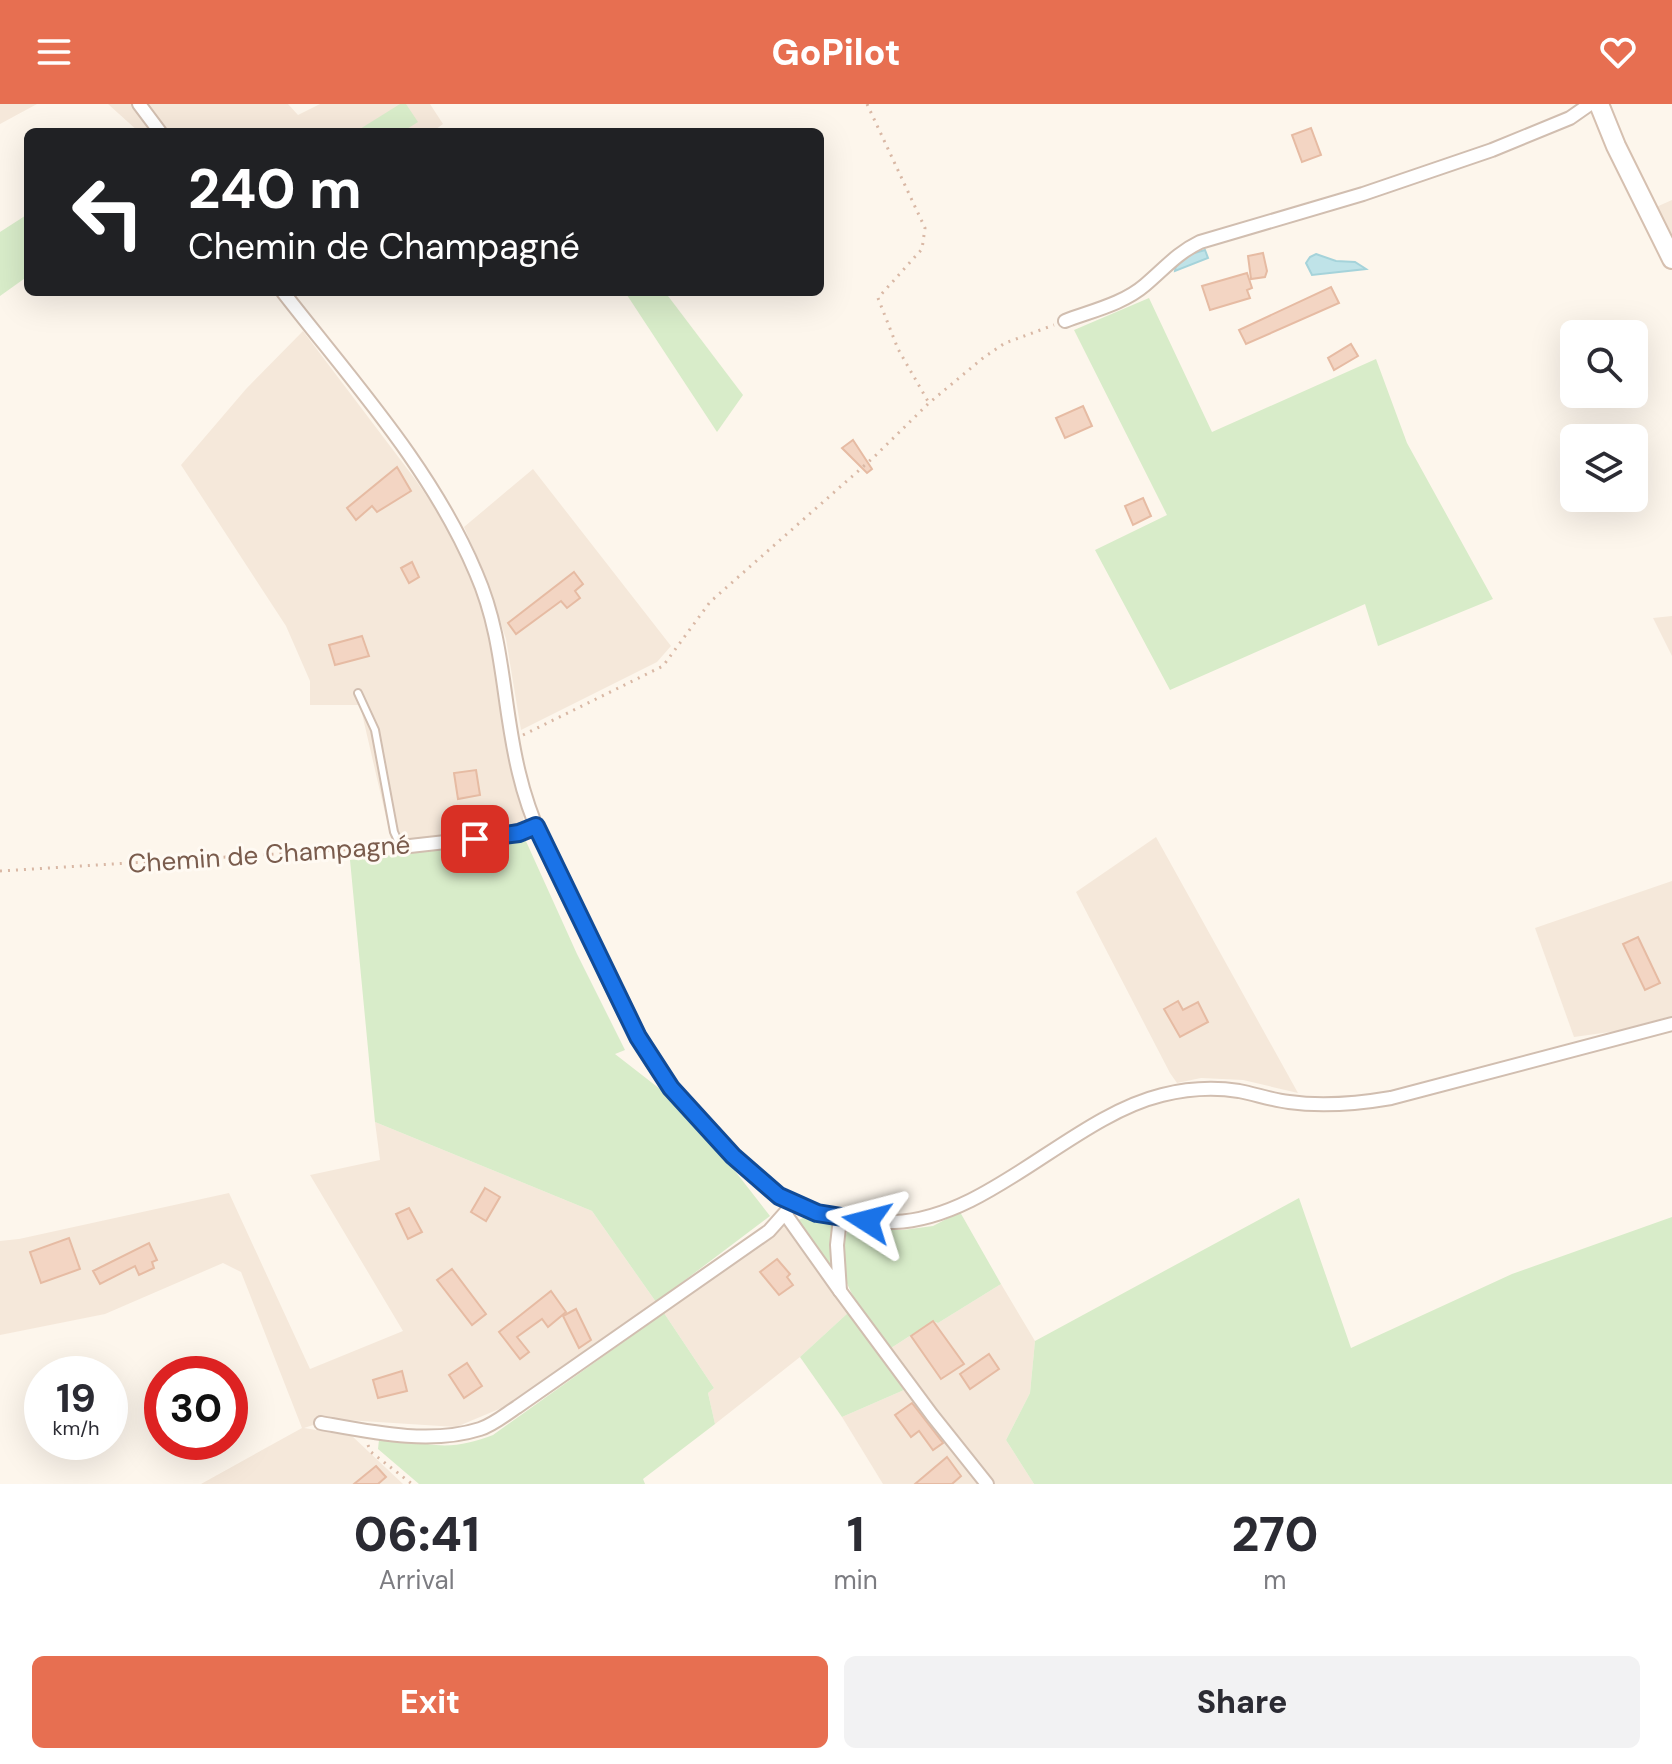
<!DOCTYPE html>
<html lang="en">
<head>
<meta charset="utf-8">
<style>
	body { margin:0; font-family:"DM Sans",sans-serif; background:#f2f2f3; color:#2b2b33; height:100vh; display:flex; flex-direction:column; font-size:30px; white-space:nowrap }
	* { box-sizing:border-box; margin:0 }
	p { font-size:26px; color:#7c7c81 }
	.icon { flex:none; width:44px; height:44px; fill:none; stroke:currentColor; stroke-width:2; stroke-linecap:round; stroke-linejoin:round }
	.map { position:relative; height:1380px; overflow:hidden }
	.panel { display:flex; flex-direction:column; background:#fff; flex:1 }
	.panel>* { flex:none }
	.banner { position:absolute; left:24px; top:24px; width:800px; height:168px; border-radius:12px; box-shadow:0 8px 32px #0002; background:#202124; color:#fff; overflow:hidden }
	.buttons { position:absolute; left:1560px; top:216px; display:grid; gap:16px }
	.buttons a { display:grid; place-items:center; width:88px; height:88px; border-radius:12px; background:#fff; box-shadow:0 8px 32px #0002; font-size:40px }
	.speed { position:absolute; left:24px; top:1252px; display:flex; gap:16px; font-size:40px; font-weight:700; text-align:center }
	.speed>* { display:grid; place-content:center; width:104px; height:104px; border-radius:50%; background:#fff; box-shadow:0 8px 32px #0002; line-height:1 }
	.speed small { font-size:20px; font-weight:400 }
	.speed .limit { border:12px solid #d22; background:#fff; color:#111 }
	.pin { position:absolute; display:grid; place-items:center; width:68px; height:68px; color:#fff; margin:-34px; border-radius:16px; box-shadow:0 4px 12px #0006 }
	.me { position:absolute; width:88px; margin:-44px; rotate:279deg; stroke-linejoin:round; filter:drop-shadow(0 0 6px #0008) }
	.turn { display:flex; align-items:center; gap:28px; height:168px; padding:0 32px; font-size:36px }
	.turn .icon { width:104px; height:104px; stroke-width:2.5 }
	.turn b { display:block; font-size:56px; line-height:68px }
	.eta { display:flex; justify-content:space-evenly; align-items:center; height:136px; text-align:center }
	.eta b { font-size:48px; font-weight:800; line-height:56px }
	.button { display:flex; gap:16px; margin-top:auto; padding:16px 32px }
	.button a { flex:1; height:92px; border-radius:12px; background:#e76f51; color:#fff; font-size:32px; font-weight:800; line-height:92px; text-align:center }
	.button a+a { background:#f2f2f3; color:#2b2b33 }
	header { display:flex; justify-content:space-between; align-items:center; height:104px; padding:0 32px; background:#e76f51; color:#fff; font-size:36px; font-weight:800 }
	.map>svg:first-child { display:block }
	.residential { fill:#f5e8da }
	.green { fill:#d8ecc9 }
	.water { fill:#bfe3e8; stroke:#a5d3da; stroke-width:2 }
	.building { fill:#f3d5c3; stroke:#e6bba3; stroke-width:2 }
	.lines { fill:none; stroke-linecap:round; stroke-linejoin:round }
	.lane-casing { stroke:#d1beb0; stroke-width:10 }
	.street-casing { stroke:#d1beb0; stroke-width:16 }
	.secondary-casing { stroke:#d6c0b0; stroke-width:22 }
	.path { stroke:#d9b8a5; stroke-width:3; stroke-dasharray:2 6; stroke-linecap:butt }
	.lane { stroke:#fff; stroke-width:6 }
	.street { stroke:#fff; stroke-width:12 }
	.secondary { stroke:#fff; stroke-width:18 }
	.route-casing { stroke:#114b97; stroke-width:20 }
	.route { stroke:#1a73e8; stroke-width:14 }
	.labels { text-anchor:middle; stroke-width:6; stroke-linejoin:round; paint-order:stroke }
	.street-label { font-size:26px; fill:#7a5c4d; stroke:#fffaf3 }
</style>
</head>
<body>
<header><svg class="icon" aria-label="menu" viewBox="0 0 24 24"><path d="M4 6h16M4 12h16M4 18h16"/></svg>GoPilot<svg class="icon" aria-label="heart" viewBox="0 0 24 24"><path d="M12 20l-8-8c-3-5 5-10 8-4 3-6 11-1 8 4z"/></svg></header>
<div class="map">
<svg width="1672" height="1380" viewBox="0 0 1672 1380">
	<rect width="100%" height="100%" fill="#fdf6ec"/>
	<g class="residential">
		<polygon points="0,0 37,0 0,20"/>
		<polygon points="108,0 288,0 298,11 320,0 430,0 443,20 432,28 139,28"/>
		<polygon points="1672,96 1672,139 1654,104"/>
		<polygon points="303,227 415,375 451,428 480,496 493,542 511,666 525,706 522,721 506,727 392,739 360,601 310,601 310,577 286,522 181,361 246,285"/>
		<polygon points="533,365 671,542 657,558 521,626 506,535 480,459 464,423"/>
		<polygon points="1672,512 1672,552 1653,514"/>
		<polygon points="1156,733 1298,989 1243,976 1201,974 1177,979 1170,969 1076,788"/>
		<polygon points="1672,777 1672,912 1617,927 1574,933 1535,824"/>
		<polygon points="375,1018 592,1107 656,1198 504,1303 456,1323 331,1315 304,1324 352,1332 403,1380 201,1380 302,1324 241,1168 223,1159 105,1210 0,1231 0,1137 19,1135 229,1089 310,1265 403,1227 310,1071 380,1056"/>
		<polygon points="784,1122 849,1208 800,1253 715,1320 708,1289 714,1284 664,1209"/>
		<polygon points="1001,1180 1035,1237 1030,1289 1006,1336 1034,1380 994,1380 891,1244 933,1217 938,1219"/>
		<polygon points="904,1286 981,1380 883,1380 842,1313"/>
	</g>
	<g class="green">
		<polygon points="400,0 406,0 418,18 402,28 362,28 360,25"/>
		<polygon points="28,110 28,172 0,192 0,128"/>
		<polygon points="625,188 665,188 743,291 717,328"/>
		<polygon points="1149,194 1212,328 1376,255 1407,339 1493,495 1378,542 1365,500 1170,586 1095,446 1167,411 1074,226"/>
		<polygon points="525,735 577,850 625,946 615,950 660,985 728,1058 770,1112 656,1198 592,1107 375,1018 350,756"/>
		<polygon points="1299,1094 1351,1244 1512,1170 1672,1113 1672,1380 1034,1380 1006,1336 1030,1289 1035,1237"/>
		<path d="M 960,1108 L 1001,1180 L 938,1219 L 933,1217 L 891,1244 C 864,1208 826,1172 849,1124 L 903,1126 L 933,1122 Z"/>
		<polygon points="803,1114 828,1115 834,1120 835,1174 796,1117"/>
		<polygon points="849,1208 904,1286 842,1313 800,1253"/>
		<path d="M 664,1209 L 714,1284 L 708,1289 L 715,1320 L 643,1375 L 645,1380 L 419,1380 L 378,1345 L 379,1336 C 397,1331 417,1339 436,1341 C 455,1343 474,1338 493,1331 Z"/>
	</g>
	<g class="water">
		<polygon points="1205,146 1208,154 1175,167 1176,161 1191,150"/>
		<polygon points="1316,150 1336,157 1355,158 1366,165 1312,171 1306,159 1310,153"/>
	</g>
	<g class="building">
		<polygon points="1311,24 1321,51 1302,58 1292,31"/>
		<polygon points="1263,149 1267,167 1265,173 1251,175 1248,152"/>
		<polygon points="1247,169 1252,184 1247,186 1250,194 1210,206 1202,182"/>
		<polygon points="1331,183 1339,199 1246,240 1239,226"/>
		<polygon points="1351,240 1358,252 1334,266 1328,254"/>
		<polygon points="1083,302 1092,322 1065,334 1056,314"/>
		<polygon points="853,336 872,365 867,369 842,344"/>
		<polygon points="397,363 411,387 377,408 372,402 356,416 347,404"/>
		<polygon points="1143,394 1151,412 1133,421 1125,402"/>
		<polygon points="412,458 419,473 409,479 401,464"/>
		<polygon points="574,468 583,480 575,487 580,494 567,504 561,497 516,530 508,519"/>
		<polygon points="362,532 369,552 335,561 329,541"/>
		<polygon points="476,666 480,691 458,695 454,669"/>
		<polygon points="1638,833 1660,879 1645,886 1623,840"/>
		<polygon points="1178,897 1183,906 1198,898 1208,918 1180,933 1164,905"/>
		<polygon points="485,1084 500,1093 486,1117 471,1108"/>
		<polygon points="409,1104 422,1128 408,1135 396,1110"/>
		<polygon points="69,1134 80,1165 41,1179 30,1148"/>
		<polygon points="149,1139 157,1156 152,1158 154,1164 139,1171 135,1162 100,1180 93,1167"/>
		<polygon points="777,1155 790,1170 787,1173 793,1181 779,1191 760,1168"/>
		<polygon points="452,1165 486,1210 472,1221 437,1176"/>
		<polygon points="551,1187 566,1208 548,1223 542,1215 517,1233 529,1248 520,1255 499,1228"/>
		<polygon points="576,1205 591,1236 579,1244 563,1212"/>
		<polygon points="933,1217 964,1260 941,1275 911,1232"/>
		<polygon points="989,1250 999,1265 970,1285 960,1270"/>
		<polygon points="467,1259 482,1282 464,1294 449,1271"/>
		<polygon points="402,1267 407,1287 378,1294 373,1276"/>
		<polygon points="912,1299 943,1339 933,1346 919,1327 911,1333 895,1311"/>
		<polygon points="947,1353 961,1372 952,1380 915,1380"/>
		<polygon points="376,1362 386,1373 378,1380 354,1380"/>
	</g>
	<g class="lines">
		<g class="lane-casing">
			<polyline id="lane" points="358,589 375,626 394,728 401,743"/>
		</g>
		<g class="street-casing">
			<g id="street">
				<polyline points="139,0 160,28"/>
				<path d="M 283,188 C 352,277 432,364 476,469 C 505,535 502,601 519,669 C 531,721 557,770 581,818 C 606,869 628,923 660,970 C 678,995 701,1018 722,1040 C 740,1058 758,1078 779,1092 C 811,1113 857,1119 894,1118 C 988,1115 1072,1013 1162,991 C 1186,985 1214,983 1239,987 C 1255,990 1272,996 1289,998 C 1323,1003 1356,1000 1391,994 L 1672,920"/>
				<path d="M 1065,217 C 1091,207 1123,200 1145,181 C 1164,165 1177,149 1200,138 L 1363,90 L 1492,46 L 1570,14 L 1590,0"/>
				<polyline points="401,743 499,732 536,722"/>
				<polyline points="786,1111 840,1187 837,1141 840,1114"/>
				<polyline points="840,1187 932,1311 987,1380"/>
				<path d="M 321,1319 C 371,1328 430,1341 480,1325 C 493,1321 506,1310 517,1303 L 769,1127 L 793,1100"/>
			</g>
		</g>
		<g class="secondary-casing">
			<polyline id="secondary" points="1599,0 1616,42 1672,155"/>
		</g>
		<g class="path">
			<polyline points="867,0 925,124 922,145 878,194 898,245 929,299"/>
			<polyline points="523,631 663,562 710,498 874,353 929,299 983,254 1005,239 1054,221"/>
			<polyline points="0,767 389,743"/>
			<polyline points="368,1341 371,1348 412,1380"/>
		</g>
		<use href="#lane" class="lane"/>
		<use href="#street" class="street"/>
		<use href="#secondary" class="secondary"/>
	</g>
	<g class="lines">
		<g class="route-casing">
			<polyline id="route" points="475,735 519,729 536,722 638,933 671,984 733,1052 779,1092 817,1109 867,1117"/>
		</g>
		<use href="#route" class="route"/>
	</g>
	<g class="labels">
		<g class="street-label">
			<text transform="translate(269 750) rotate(-4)" y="9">Chemin de Champagné</text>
		</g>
	</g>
</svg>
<div class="buttons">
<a><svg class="icon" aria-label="search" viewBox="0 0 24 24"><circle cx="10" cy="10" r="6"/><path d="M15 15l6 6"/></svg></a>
<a><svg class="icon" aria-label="layers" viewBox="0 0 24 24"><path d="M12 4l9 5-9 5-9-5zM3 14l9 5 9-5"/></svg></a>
</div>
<div class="speed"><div>19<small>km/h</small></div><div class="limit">30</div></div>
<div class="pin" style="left:475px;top:735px;background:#d93025"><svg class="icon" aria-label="arrive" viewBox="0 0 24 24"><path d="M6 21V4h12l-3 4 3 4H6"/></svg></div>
<svg class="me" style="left:867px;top:1117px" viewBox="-20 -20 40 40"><path d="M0-17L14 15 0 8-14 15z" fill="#1a73e8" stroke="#fff" stroke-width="4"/></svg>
<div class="banner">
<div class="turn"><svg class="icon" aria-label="left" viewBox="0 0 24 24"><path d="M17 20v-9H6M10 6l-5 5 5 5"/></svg><div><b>240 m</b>Chemin de Champagné</div></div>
</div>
</div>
<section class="panel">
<div class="eta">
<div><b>06:41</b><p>Arrival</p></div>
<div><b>1</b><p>min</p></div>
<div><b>270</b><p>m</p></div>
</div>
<div class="button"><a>Exit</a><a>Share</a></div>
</section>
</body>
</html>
